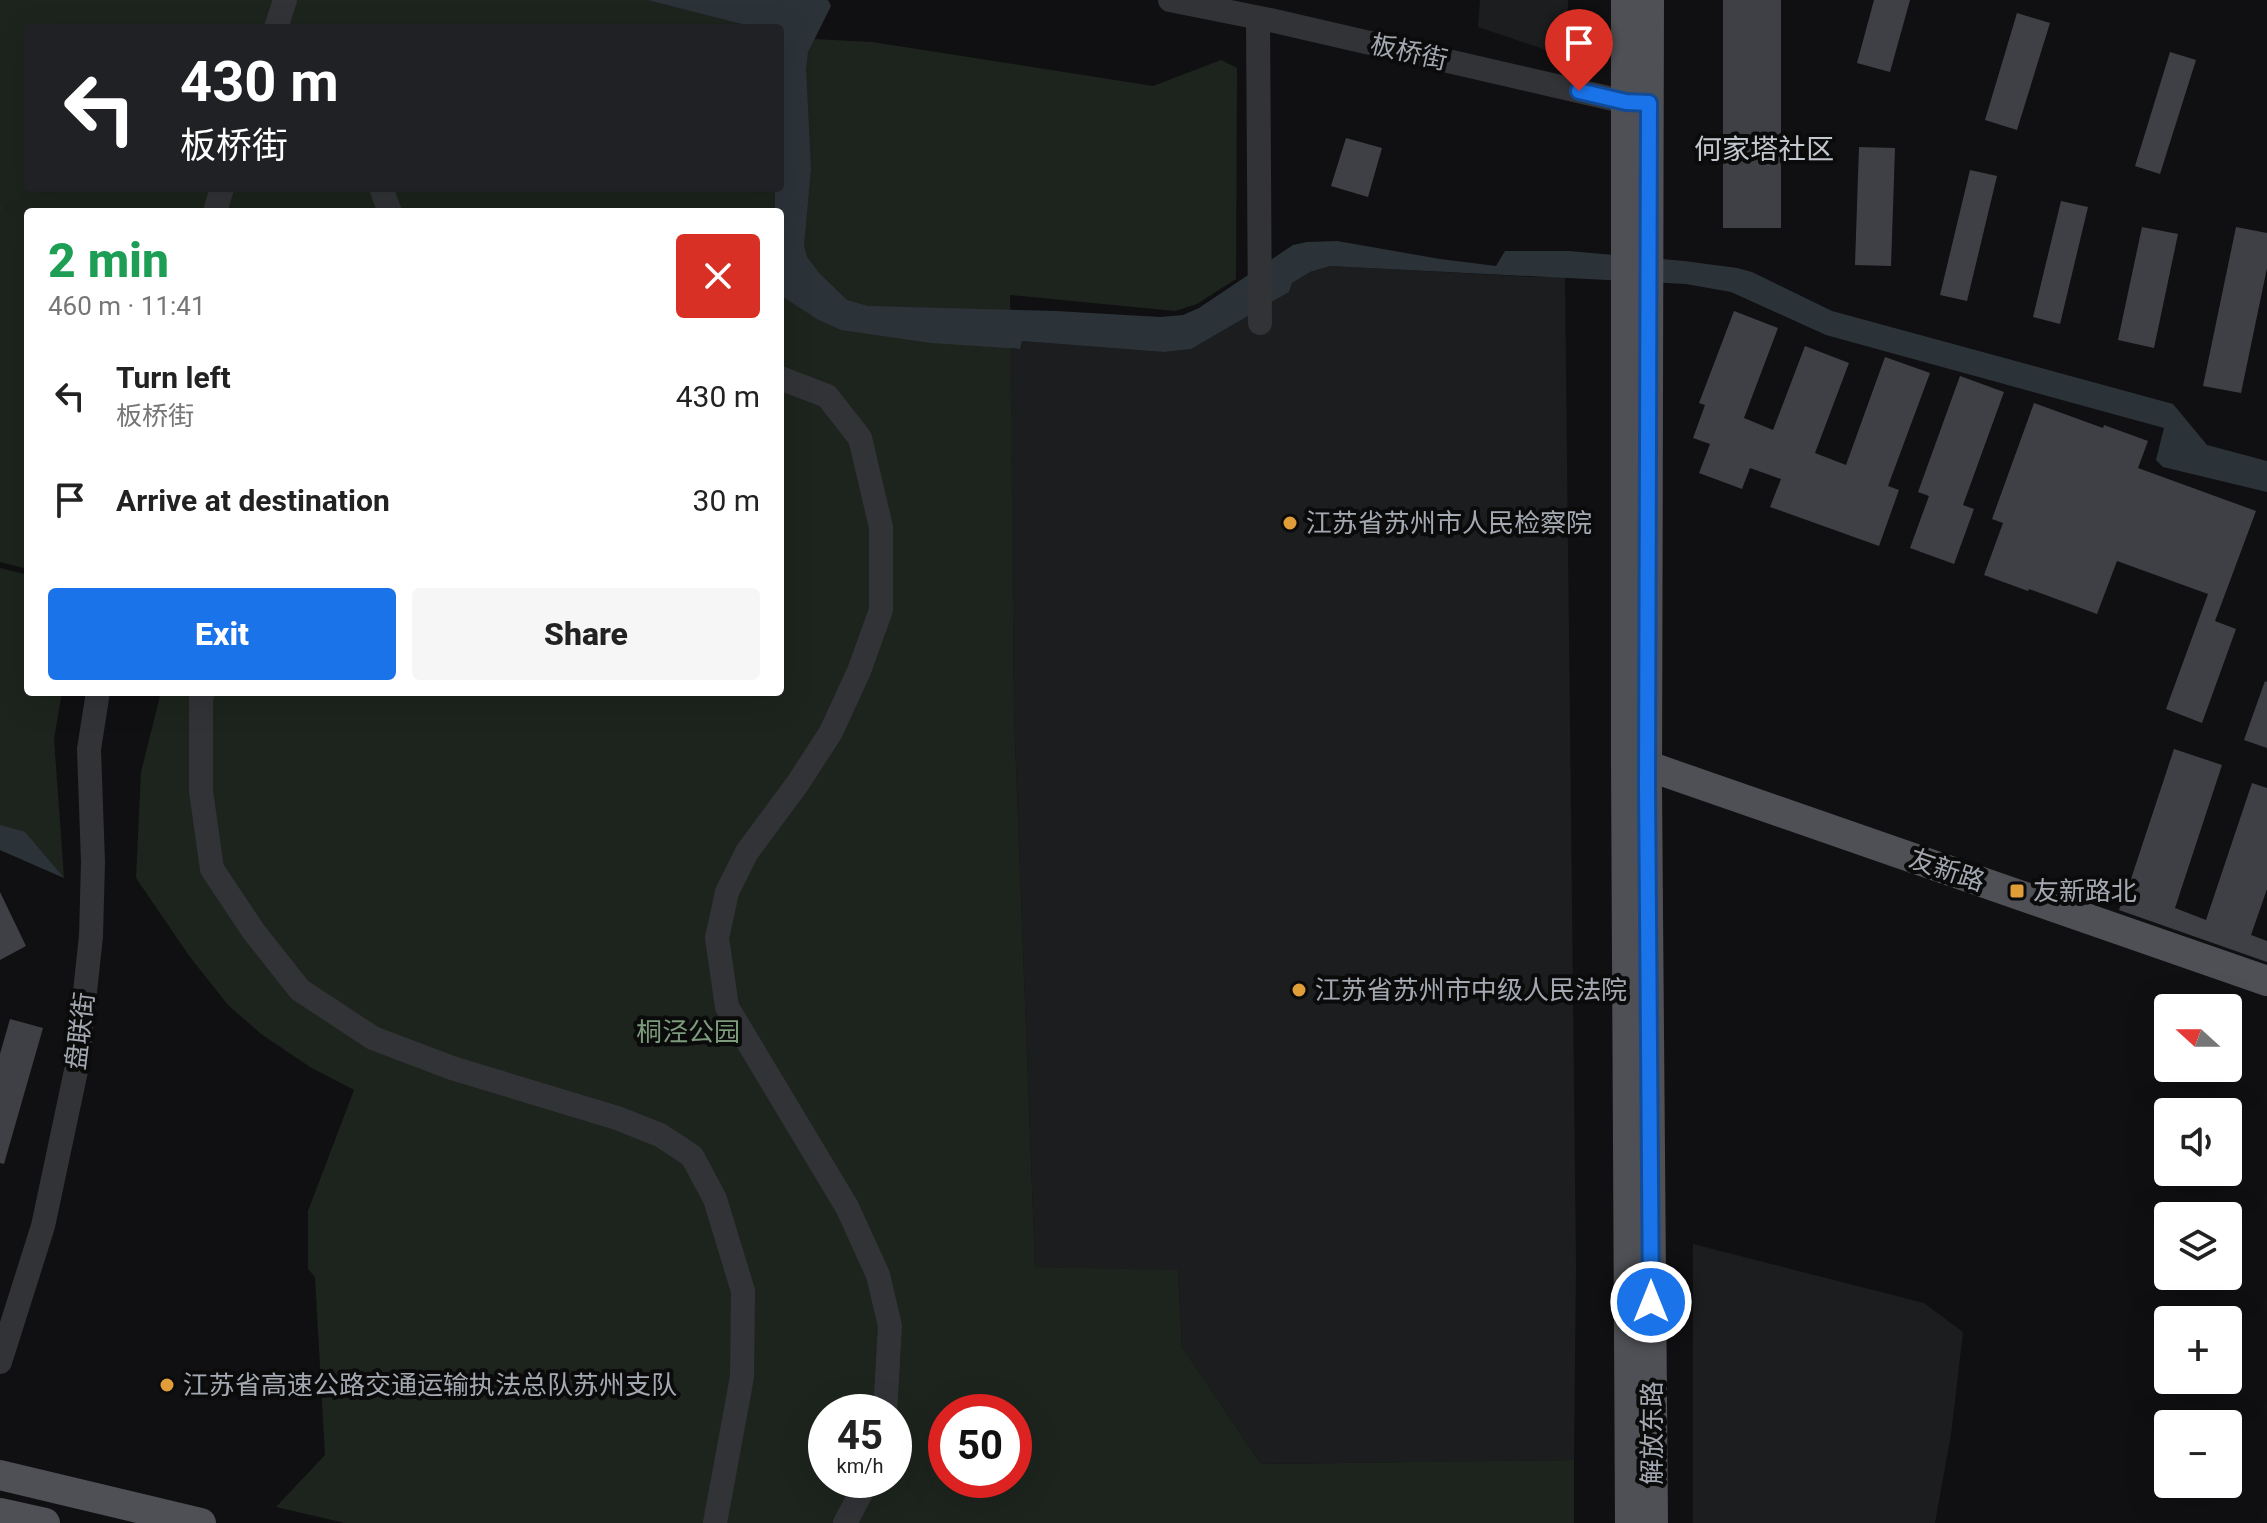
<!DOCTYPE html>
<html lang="en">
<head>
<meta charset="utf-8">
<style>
	body { margin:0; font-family:Roboto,"Noto Sans SC",sans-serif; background:#f6f6f6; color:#222; height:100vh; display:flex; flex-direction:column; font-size:30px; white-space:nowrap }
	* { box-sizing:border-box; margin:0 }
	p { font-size:26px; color:#767676 }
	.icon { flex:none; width:44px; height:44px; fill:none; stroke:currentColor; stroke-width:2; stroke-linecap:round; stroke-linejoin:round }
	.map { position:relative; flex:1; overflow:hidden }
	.drawer { position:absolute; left:24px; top:208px; width:760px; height:488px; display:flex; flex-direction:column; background:#fff; border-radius:8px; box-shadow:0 8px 32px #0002 }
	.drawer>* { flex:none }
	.guide { position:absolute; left:24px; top:24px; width:760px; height:168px; border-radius:8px; box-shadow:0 8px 32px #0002; background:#202124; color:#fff; overflow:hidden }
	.needle { width:52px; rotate:291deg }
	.fabs { position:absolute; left:2154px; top:994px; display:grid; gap:16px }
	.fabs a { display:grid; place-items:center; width:88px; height:88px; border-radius:8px; background:#fff; box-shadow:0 8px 32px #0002; font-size:40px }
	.speed { position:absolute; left:808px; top:1394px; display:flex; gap:16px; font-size:40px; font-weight:700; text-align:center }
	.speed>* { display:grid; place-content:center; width:104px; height:104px; border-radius:50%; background:#fff; box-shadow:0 8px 32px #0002; line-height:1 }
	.speed small { font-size:20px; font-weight:400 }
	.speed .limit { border:12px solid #d22; background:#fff; color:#111 }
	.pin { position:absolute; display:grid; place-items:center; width:68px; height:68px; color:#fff; margin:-82px -34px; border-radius:50% 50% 50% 0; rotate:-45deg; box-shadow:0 0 8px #0007 }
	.pin .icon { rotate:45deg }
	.me { position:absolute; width:88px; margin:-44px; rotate:0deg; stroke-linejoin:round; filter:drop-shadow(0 0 6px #0008) }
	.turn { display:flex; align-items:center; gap:28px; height:168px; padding:0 24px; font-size:36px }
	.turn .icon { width:104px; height:104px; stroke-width:2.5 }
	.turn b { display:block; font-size:56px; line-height:68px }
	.round { display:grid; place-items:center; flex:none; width:84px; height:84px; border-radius:8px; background:#f6f6f6 }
	.head { display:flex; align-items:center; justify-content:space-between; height:136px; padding:0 24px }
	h1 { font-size:48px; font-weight:800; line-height:60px; color:#1e9e55 }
	.action { display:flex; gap:16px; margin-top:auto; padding:16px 24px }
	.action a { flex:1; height:92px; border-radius:8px; background:#1a73e8; color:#fff; font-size:32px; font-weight:800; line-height:92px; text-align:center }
	.action a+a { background:#f6f6f6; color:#222 }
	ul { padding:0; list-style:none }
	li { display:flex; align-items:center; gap:24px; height:104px; padding:0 24px }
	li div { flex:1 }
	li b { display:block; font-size:30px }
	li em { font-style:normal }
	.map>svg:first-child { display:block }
	.built { fill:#1c1d1e }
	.green { fill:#1d241d; fill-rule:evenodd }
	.water { fill:#2b3339 }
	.building { fill:#3f4045 }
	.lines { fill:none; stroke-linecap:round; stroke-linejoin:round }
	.minor { stroke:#323336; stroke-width:24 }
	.major { stroke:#4e5055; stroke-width:30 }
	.route-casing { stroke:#114b97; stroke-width:20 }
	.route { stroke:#1a73e8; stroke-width:14 }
	.poi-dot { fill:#e19d38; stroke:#0b0b0c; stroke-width:3 }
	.labels { text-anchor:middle; stroke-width:8; stroke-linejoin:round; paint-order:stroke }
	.street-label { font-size:26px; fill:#a3a8b1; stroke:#0b0b0c }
	.poi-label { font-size:26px; fill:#a3a8b1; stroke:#0b0b0c; text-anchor:start }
	.park-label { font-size:26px; fill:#7b9b7b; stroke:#0b0b0c }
	.neighbourhood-label { font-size:28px; fill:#c3c7ce; stroke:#0b0b0c }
</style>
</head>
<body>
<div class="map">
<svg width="2267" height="1523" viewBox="0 0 2267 1523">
	<rect width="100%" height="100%" fill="#101012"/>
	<g class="built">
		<polygon points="1480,0 1568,0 1567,57 1478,27"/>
		<polygon points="1330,266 1535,277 1565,277 1576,1266 1574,1460 1261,1464 1182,1347 1178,1271 1035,1267 1014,713 1010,349 1020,349 1022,341 1164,352 1190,349 1289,292 1292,283 1310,272"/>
		<polygon points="1693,1244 1924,1303 1963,1332 1951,1434 1935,1523 1693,1523"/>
	</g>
	<g class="green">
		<path d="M 0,0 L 647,0 L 762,28 L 28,28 L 28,188 L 780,188 L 780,32 L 813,39 L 872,42 L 1153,86 L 1221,60 L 1237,68 L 1236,279 L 1197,304 L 1175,311 L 1010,295 L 1014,713 L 1035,1267 L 1178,1270 L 1182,1347 L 1261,1464 L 1574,1460 L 1574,1523 L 345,1523 L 276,1507 L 325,1455 L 315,1277 L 308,1269 L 308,1211 L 354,1090 L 310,1067 L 261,1034 L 228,1005 L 190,957 L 136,878 L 141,772 L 161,692 L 780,692 L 780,212 L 28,212 L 28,569 L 0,562 ZM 826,1412 L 894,1412 L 894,1480 L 826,1480 ZM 946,1412 L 1014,1412 L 1014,1480 L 946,1480 Z"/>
		<polygon points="0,568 28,575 28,692 62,692 54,739 64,878 0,850"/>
	</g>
	<g class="water">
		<polygon points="647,0 828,0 831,6 808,52 806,69 811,168 804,246 807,257 819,273 847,300 868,306 1056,311 1160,317 1183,315 1199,308 1293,245 1307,242 1337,241 1440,259 1496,266 1505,251 1568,251 1684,261 1737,268 1752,272 1832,311 2173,404 2207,445 2267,461 2267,492 2163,467 2156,460 2164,428 1826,335 1731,292 1686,284 1330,266 1310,272 1292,283 1289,292 1191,349 1164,352 1022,341 1020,349 931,343 841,330 817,319 780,295 780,212 775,212 775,188 780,188 780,28 753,28 742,24"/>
		<polygon points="0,825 25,832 64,878 0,850"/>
	</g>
	<g class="building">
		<rect x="1723" y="0" width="58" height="228"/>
		<polygon points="1874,0 1910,0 1890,72 1857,63"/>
		<polygon points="2017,13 2050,23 2017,130 1985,120"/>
		<polygon points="2170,52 2196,60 2160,174 2135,166"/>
		<polygon points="1346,138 1382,148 1368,197 1331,186"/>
		<polygon points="1859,147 1895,148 1891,266 1855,265"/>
		<polygon points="1970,170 1997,176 1967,301 1940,295"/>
		<polygon points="2061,201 2088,207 2060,324 2033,317"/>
		<polygon points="2142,227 2178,234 2154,348 2118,340"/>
		<polygon points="2236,227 2267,233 2267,268 2241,393 2203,386"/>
		<polygon points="1734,311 1778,328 1744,418 1773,430 1805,346 1849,363 1815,453 1846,465 1885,357 1930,373 1888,486 1899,490 1879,546 1770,507 1781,479 1750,468 1742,489 1699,473 1710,444 1693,438 1705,405 1699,403"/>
		<polygon points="1960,376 2004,392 1963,505 1974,509 1954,564 1910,548 1929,496 1918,492"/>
		<polygon points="2034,403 2103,428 2104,425 2148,441 2138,468 2256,511 2215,621 2236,629 2202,723 2166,709 2208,594 2117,561 2097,614 2029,589 2028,591 1984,575 2003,523 1992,519"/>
		<polygon points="2265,681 2267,682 2267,748 2244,740"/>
		<polygon points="2174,749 2222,765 2175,908 2206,920 2252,783 2267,788 2267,889 2251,935 2267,941 2267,962 2119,910 2126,891 2127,891"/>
		<polygon points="0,892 26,946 0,960"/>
		<polygon points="10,1019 43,1028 4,1164 0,1163 0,1054"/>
	</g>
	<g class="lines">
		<g class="minor">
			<polyline points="1170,0 1270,20 1626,102 1642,102"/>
			<polyline points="1258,18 1260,323"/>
			<polyline points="276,28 285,0"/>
			<polyline points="381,188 390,212"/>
			<polyline points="215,212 222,188"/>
			<polyline points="780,378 827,396 860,438 881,527 881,610 859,671 831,732 798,783 747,852 727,892 717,938 727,1007 847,1207 878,1275 890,1326 885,1412"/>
			<polyline points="203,692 201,698 201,791 212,869 254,932 300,990 373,1038 452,1068 617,1118 660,1135 692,1156 715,1199 743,1291 742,1377 715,1523"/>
			<polyline points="0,1362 43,1226 77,1066 91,936 93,862 89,749 98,692"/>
			<polyline points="845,1523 861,1493 865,1480"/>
		</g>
		<g class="major">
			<polyline points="1626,0 1626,767 1630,1523"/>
			<polyline points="1649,0 1647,786 1653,1523"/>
			<polyline points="1629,767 1648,766 2267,981"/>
			<polyline points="0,1475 201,1523"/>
			<polyline points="0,1513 45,1523"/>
		</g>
	</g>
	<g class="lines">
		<g class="route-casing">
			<polyline id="route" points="1579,91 1626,102 1649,103 1647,786 1651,1302"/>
		</g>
		<use href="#route" class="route"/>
	</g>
	<g class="poi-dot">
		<circle cx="1290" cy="523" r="8"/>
		<rect x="2009" y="883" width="16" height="16" rx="4"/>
		<circle cx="1299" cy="990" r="8"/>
		<circle cx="167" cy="1385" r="8"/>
	</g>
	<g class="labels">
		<g class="street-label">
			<text transform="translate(1409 52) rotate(13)" y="9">板桥街</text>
			<text transform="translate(1947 870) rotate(19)" y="9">友新路</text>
			<text transform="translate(80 1031) rotate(-83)" y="9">盘联街</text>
			<text transform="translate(1652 1433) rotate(-90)" y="9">解放东路</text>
		</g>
		<g class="poi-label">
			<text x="1306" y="532">江苏省苏州市人民检察院</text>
			<text x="2033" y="900">友新路北</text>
			<text x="1315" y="999">江苏省苏州市中级人民法院</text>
			<text x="183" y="1394">江苏省高速公路交通运输执法总队苏州支队</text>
		</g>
		<g class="park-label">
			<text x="688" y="1041">桐泾公园</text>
		</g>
		<g class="neighbourhood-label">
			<text x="1764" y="159">何家塔社区</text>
		</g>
	</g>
</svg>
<div class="fabs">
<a><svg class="needle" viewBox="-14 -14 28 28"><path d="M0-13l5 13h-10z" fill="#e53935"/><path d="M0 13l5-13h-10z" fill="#767676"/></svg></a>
<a><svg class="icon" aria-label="sound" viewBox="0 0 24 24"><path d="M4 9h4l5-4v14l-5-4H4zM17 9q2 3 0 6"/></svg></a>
<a><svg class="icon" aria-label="layers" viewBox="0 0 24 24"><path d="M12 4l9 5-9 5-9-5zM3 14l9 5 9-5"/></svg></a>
<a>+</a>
<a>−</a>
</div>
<div class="speed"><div>45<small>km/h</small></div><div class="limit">50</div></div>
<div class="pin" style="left:1579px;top:91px;background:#d93025"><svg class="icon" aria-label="arrive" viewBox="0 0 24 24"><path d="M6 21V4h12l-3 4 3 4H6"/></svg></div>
<svg class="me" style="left:1651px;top:1302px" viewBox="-20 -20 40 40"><circle r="17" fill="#1a73e8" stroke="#fff" stroke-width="3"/><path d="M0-11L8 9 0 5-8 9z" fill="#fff"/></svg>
<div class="guide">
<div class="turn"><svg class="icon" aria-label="left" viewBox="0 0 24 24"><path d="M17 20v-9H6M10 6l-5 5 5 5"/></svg><div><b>430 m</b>板桥街</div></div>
</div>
<section class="drawer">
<div class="head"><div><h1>2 min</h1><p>460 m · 11:41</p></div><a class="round" style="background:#d93025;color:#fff"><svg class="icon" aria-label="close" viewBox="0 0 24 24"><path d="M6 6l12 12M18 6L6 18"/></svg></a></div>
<ul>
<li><svg class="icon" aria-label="left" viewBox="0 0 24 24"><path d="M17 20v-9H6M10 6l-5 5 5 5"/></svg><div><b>Turn left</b><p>板桥街</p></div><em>430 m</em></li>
<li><svg class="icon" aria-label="arrive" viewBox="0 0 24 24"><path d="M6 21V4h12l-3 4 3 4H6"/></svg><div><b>Arrive at destination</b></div><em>30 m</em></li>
</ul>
<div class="action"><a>Exit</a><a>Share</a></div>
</section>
</div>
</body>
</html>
